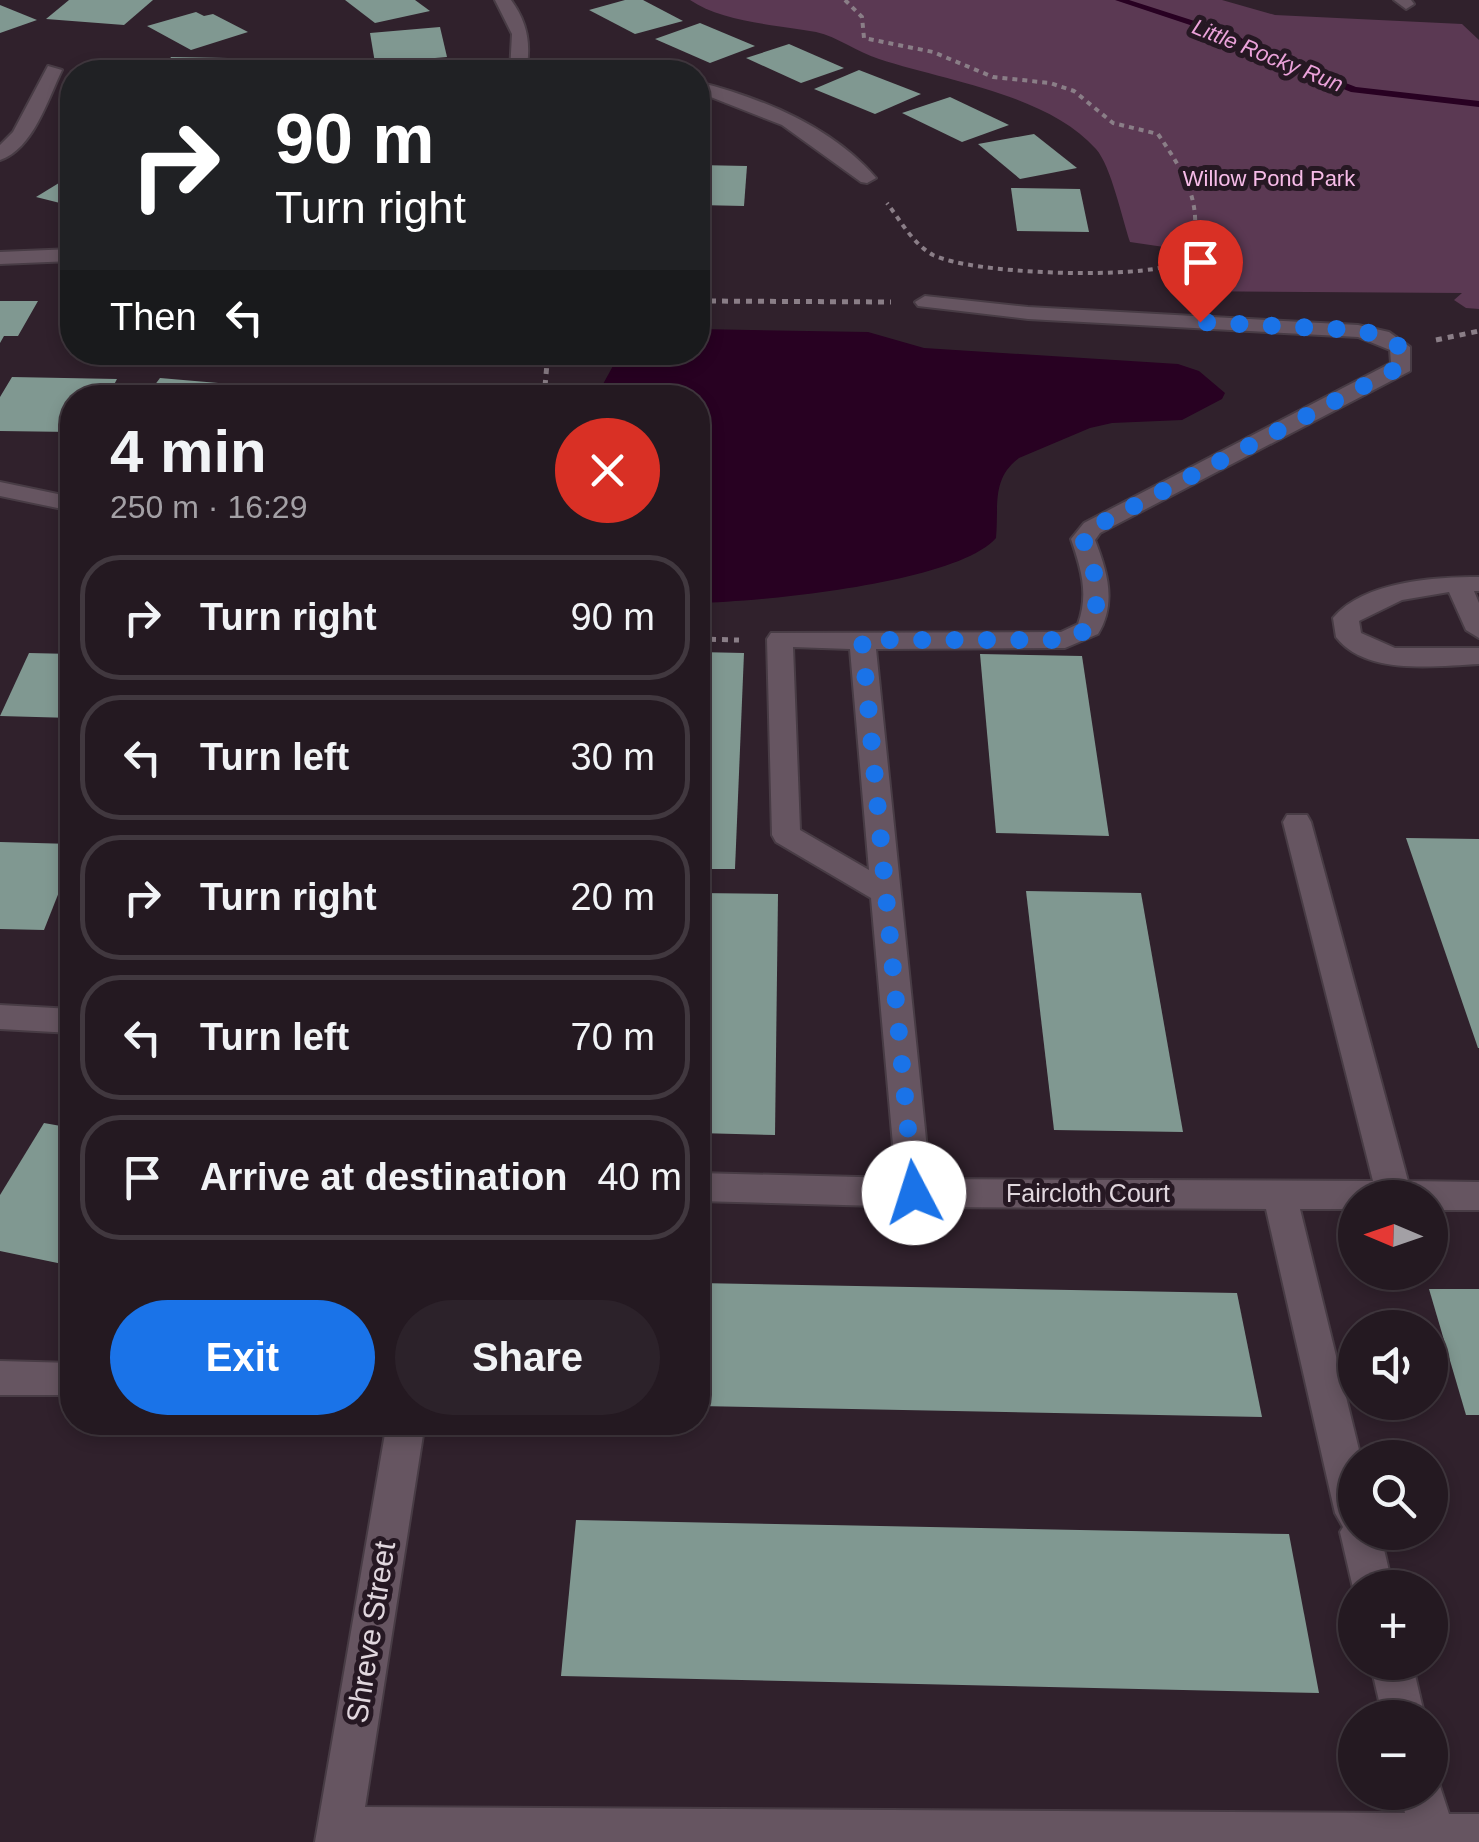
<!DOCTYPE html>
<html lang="en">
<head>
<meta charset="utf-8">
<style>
	body { margin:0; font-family:Helvetica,sans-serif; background:#2c222a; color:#f1f3f6; height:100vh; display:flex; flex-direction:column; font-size:38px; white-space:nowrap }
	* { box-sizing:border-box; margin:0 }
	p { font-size:32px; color:#a3a0a5 }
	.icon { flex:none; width:55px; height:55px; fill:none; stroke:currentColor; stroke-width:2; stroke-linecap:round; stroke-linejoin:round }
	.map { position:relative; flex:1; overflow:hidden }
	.sheet { position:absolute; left:60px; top:385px; width:650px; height:1050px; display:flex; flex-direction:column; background:#241921; border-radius:40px; box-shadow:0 5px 15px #0003,0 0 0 2px #41383f }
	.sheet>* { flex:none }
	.guide { position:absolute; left:60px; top:60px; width:650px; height:305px; border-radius:40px; box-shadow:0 5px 15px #0003,0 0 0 2px #41383f; background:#202124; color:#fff; overflow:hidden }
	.needle { width:65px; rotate:272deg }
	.fabs { position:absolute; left:1338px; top:1180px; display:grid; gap:20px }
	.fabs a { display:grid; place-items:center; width:110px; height:110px; border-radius:50%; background:#241921; box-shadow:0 5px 15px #0003,0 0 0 2px #41383f; font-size:50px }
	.pin { position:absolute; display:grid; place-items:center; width:85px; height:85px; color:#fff; margin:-102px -42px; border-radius:50% 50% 50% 0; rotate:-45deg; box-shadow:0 0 10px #0007 }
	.pin .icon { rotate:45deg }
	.me { position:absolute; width:110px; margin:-55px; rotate:355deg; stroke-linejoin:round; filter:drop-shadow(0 0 8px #0008) }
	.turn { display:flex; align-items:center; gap:35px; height:210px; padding:0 50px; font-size:45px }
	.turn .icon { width:130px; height:130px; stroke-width:2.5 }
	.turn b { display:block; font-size:70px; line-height:85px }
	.then { display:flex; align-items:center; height:95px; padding:0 50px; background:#0003; gap:20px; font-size:38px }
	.round { display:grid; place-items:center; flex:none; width:105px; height:105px; border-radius:52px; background:#2c222a }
	.summary { display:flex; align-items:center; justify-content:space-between; height:170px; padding:0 50px }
	h1 { font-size:60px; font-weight:700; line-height:75px }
	.button { display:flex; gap:20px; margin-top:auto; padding:20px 50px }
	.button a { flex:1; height:115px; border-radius:60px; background:#1a73e8; color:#fff; font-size:40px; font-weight:700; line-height:115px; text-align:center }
	.button a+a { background:#2c222a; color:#f1f3f6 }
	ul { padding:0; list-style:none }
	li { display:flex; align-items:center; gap:30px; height:125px; margin:0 20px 15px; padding:0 30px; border:5px solid #41383f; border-radius:40px }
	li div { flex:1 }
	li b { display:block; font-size:38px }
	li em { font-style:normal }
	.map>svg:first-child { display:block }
	.green { fill:#5b3953 }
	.water { fill:#280122 }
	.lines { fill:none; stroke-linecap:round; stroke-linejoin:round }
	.stream { fill:#280122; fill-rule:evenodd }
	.building { fill:#809891 }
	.minor-casing { stroke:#483c45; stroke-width:4 }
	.path-far1 { stroke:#8a7e87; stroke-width:4; stroke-dasharray:5 5; stroke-linecap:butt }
	.path { stroke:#8a7e87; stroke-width:5; stroke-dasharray:6 6; stroke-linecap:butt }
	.minor { fill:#665561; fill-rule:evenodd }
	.route { stroke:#1a73e8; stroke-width:18; stroke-dasharray:0 32.4 }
	.labels { text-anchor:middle; stroke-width:10; stroke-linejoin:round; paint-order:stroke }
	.far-water-label { font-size:22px; font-style:italic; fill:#eba2da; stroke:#261823 }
	.far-park-label { font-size:22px; fill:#f7bce8; stroke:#261823 }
	.street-label { font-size:25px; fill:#e1d7de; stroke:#261823 }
	.near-street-label { font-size:30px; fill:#e1d7de; stroke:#261823 }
</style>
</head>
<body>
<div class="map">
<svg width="1479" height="1842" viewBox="0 0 1479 1842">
	<rect width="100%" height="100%" fill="#30212c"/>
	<path class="green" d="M 690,0 L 1222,0 L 1275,15 L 1462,24 L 1479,40 L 1479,309 L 1466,308 L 1454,300 L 1462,293 L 1178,291 L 1164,247 L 1130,242 C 1122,218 1111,166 1096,149 C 1047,94 946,81 879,59 C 857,52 838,37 816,32 C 778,25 722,22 690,0 Z"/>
	<path class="water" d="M 698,329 L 868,332 L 924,348 L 1178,364 L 1199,371 L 1225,393 L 1222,399 L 1182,420 L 1112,423 L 1090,428 L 1019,458 C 991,479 999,506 996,538 C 957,583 760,602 698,603 L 698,398 L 596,397 L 620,353 L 698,352 Z"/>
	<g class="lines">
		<polygon class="stream" points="1115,0 1129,0 1235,34 1258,49 1356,87 1479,101 1479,107 1351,92 1252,53 1229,38"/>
	</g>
	<g class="building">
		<polygon points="69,0 153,0 124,25 46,19"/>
		<polygon points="345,0 415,0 430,11 375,23"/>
		<polygon points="625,0 643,0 683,21 635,34 589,10"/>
		<polygon points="0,5 37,20 0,33"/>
		<polygon points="196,12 204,16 213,14 248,32 191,50 147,26"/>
		<polygon points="700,23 755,46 710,63 655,39"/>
		<polygon points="440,27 447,57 375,63 370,33"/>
		<polygon points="789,44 844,68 801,83 746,58"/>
		<polygon points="171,57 228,58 220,72 162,72"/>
		<polygon points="859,70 921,94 875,114 814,89"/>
		<polygon points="950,97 1009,125 962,142 902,113"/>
		<polygon points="1034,134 1077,168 1020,179 978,144"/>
		<polygon points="698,165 747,166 744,206 698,205"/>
		<polygon points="72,175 72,206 36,197"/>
		<polygon points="1011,188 1080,189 1089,232 1017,231"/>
		<polygon points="0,301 38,301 18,336 4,336 0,343"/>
		<polygon points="72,301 72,339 64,340 61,303"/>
		<polygon points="12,377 117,379 107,398 72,398 72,432 0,431 0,397"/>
		<polygon points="160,378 264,387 257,398 145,398"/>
		<polygon points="337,385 374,389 368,398 329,398"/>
		<polygon points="698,652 744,653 735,869 698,869"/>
		<polygon points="29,653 72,654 72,718 0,716"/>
		<polygon points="980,654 1082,656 1109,836 996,833"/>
		<polygon points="1406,838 1479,839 1479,1048 1478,1048"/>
		<polygon points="0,842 72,844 72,859 44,930 0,929"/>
		<polygon points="1026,891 1141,893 1183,1132 1054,1130"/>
		<polygon points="698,893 778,894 775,1135 698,1133"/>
		<polygon points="44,1123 72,1128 72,1266 0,1251 0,1195"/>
		<polygon points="698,1283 1237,1293 1262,1417 698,1406"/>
		<polygon points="1429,1289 1479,1289 1479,1415 1466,1415"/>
		<polygon points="576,1520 1289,1534 1319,1693 561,1676"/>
	</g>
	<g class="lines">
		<g class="minor-casing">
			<g id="minor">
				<path d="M 495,0 L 511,0 C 528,23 531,45 526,72 L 510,72 L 512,34 Z"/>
				<polygon points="1394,0 1411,0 1414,4 1406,9"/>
				<path d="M 48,66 L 62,70 C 48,99 33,149 0,160 L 0,145 L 13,132 Z"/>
				<path d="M 698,82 C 762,98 832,127 876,178 L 867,183 L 861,182 L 782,125 L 698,92 Z"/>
				<polygon points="72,249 72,261 0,264 0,252"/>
				<path d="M 925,296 L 1028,307 L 1358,325 L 1389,332 L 1410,347 L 1410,371 L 1100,533 L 1095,540 C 1107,571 1117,603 1098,634 L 1065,648 L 876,649 L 930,1179 L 1373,1181 L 1283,822 L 1287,815 L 1307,815 L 1311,822 L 1408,1181 L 1479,1182 L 1479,1210 L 1430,1210 L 1430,1198 L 1355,1198 L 1355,1209 L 1300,1209 L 1361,1458 L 1355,1458 L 1355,1532 L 1380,1532 L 1393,1588 L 1355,1588 L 1355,1593 L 1353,1588 L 1340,1532 L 1343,1527 L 1335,1513 L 1266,1209 L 914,1207 L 698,1201 L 698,1173 L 896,1178 L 871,898 L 776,842 L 772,835 L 767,639 L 771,633 L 1061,632 L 1078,624 C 1089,594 1081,568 1071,539 L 1084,523 L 1391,363 L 1390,350 L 1358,337 L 1028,319 L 918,306 L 915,302 ZM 793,647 L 850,649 L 869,870 L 800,830 Z"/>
				<polygon points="0,482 72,497 72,511 0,496"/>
				<path d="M 1479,577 L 1479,591 L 1474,591 L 1479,603 L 1479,638 L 1466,630 L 1449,592 L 1402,600 L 1359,621 L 1361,633 L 1395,648 L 1479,648 L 1479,664 C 1436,666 1366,676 1336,637 L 1333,618 C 1364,581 1435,577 1479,577 Z"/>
				<polygon points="0,1005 72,1009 72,1033 0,1029"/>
				<polygon points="0,1361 72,1363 72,1395 0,1395"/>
				<polygon points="387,1422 425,1422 365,1807 1405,1813 1400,1792 1430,1792 1430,1773 1437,1777 1449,1814 1479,1814 1479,1842 315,1842"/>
				<polygon points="1370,1662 1412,1662 1425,1718 1383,1718"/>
			</g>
		</g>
		<path class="path-far1" d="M 845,0 L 862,17 L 864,38 L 933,52 L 993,77 L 1050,83 L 1074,91 L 1113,123 L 1158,134 C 1185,174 1204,203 1191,252 C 1183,258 1174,264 1164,267 C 1120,278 973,274 933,255 C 913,244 900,220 887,203"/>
		<g class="path">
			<polyline points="698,301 891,302"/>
			<polyline points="1436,340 1479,331"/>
			<polyline points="544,398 548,352"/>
			<polyline points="698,639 739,640"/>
		</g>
		<use href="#minor" class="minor"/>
	</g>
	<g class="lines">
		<path class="route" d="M 914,1193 L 862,640 L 1065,640 L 1089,629 C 1104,594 1095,573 1083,539 L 1092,528 L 1402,366 L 1400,347 L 1382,336 L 1358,330 L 1200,322"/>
	</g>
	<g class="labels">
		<g class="far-water-label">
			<text transform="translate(1268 55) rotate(22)" y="8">Little Rocky Run</text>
		</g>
		<g class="far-park-label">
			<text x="1269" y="186">Willow Pond Park</text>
		</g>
		<g class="street-label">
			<text x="1088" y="1202">Faircloth Court</text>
		</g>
		<g class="near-street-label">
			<text transform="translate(371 1632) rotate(-81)" y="10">Shreve Street</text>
		</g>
	</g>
</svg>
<div class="fabs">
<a><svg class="needle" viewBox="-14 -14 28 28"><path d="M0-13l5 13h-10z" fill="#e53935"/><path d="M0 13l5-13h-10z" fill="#a3a0a5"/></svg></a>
<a><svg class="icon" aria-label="sound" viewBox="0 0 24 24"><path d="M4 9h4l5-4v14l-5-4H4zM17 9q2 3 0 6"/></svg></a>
<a><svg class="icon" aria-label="search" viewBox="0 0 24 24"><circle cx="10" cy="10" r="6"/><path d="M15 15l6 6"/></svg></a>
<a>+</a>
<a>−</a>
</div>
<div class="pin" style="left:1200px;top:322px;background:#d93025"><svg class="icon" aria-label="arrive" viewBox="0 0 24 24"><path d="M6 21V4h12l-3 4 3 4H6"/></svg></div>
<svg class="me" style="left:914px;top:1193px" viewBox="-20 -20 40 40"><circle r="19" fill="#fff"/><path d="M0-13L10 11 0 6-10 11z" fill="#1a73e8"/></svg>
<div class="guide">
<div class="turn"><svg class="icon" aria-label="right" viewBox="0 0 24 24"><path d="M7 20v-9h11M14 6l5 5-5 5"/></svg><div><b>90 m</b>Turn right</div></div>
<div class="then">Then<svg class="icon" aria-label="left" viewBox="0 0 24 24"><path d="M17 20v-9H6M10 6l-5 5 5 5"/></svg></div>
</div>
<section class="sheet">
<div class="summary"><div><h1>4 min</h1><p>250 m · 16:29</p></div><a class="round" style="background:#d93025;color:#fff"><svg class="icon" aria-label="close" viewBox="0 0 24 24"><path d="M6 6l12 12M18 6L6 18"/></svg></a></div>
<ul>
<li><svg class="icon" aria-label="right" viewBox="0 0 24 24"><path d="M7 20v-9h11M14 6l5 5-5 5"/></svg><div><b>Turn right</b></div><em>90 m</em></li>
<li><svg class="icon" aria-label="left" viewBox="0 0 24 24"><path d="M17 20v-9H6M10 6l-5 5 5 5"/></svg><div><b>Turn left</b></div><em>30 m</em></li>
<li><svg class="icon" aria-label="right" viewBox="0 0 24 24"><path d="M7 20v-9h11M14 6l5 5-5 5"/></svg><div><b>Turn right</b></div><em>20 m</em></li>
<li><svg class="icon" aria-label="left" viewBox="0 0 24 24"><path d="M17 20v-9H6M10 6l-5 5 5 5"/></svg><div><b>Turn left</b></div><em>70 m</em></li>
<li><svg class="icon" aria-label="arrive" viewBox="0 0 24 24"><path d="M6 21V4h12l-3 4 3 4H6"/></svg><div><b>Arrive at destination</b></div><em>40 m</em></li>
</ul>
<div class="button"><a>Exit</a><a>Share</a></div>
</section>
</div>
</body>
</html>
